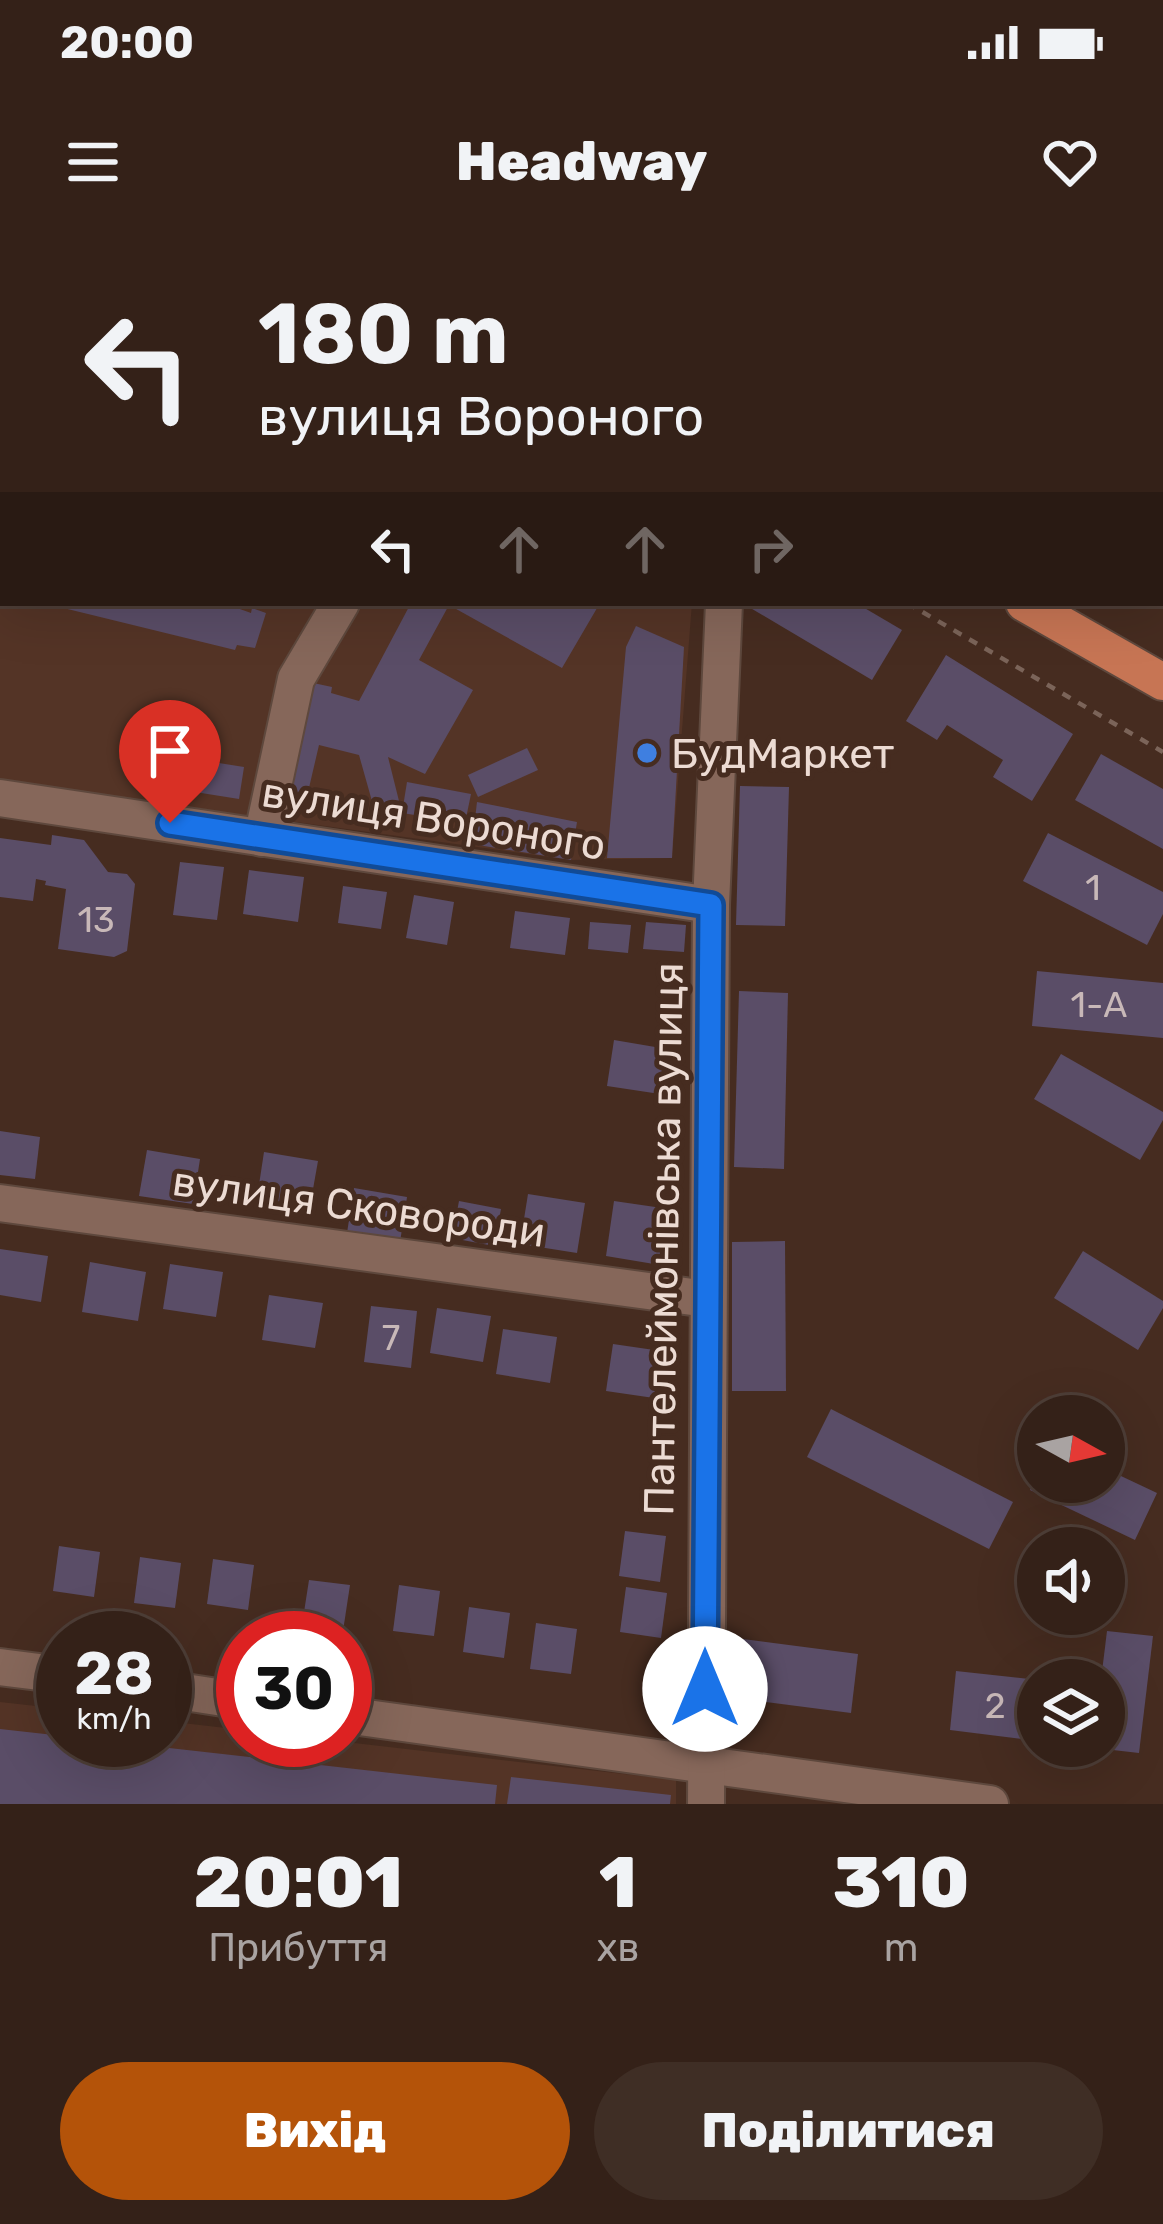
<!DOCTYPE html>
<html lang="uk">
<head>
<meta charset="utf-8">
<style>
	body { margin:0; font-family:Rubik,sans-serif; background:#3f2e25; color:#f1f3f6; height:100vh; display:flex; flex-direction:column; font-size:45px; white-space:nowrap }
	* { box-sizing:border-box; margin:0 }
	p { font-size:39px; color:#a9a3a2 }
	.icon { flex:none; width:66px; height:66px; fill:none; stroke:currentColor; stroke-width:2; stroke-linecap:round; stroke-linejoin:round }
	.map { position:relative; height:1564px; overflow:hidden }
	.drawer { display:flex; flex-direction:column; background:#342118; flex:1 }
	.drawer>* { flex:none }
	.banner { position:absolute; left:0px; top:0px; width:1164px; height:366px; box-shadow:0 12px 48px #0002,0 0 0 3px #4e3e37; background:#342118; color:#f1f3f6; overflow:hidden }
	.needle { width:78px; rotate:98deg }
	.fabs { position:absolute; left:1017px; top:1155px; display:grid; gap:24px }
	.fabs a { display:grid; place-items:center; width:108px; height:108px; border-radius:50%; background:#342118; box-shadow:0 12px 48px #0002,0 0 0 3px #4e3e37; font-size:60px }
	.speed { position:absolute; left:36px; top:1371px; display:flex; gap:24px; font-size:60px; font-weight:700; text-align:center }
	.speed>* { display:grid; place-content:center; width:156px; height:156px; border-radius:50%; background:#342118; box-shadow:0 12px 48px #0002,0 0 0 3px #4e3e37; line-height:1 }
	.speed small { font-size:30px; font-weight:400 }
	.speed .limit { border:18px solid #d22; background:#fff; color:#111 }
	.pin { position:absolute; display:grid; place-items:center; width:102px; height:102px; color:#fff; margin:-123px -51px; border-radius:50% 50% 50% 0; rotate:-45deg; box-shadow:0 0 12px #0007 }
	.pin .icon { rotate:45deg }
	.me { position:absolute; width:132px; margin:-66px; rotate:0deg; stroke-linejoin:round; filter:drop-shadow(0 0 9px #0008) }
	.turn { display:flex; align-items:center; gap:42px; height:252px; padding:0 60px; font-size:54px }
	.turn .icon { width:156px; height:156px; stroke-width:2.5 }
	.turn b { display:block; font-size:84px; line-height:102px }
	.lanes { display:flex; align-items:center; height:114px; padding:0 60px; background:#0003; justify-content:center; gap:60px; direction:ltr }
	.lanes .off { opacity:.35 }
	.eta { display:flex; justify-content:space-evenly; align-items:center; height:204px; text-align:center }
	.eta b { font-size:72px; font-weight:800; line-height:84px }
	.action { display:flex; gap:24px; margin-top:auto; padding:24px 60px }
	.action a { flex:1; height:138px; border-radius:72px; background:#b45309; color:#fff; font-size:48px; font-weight:800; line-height:138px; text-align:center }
	.action a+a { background:#3f2e25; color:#f1f3f6 }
	.status { display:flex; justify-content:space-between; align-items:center; height:84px; padding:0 60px; background:#342118; direction:ltr }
	.status svg { height:33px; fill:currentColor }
	header { display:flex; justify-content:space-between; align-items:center; height:156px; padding:0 60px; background:#342118; font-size:54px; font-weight:800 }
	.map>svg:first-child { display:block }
	.built { fill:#543426 }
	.building { fill:#5a4d67 }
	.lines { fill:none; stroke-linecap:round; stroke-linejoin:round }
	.minor-casing { stroke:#5e483d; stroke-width:40 }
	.major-casing { stroke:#5e483d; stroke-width:40 }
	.path { stroke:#7b6459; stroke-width:4.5; stroke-dasharray:9 9; stroke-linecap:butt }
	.minor { stroke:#86675a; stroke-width:36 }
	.major { stroke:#c77554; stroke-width:36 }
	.route-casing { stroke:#114b97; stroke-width:30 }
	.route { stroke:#1a73e8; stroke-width:21 }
	.shop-dot { fill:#3f7fe0; stroke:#462c20; stroke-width:4.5 }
	.labels { text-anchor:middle; stroke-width:10; stroke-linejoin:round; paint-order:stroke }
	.number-label { font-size:36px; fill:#c8b8b8 }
	.poi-label { font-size:42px; fill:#ecdbd3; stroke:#462c20; text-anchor:start }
	.street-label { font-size:42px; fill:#ecdbd3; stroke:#462c20 }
</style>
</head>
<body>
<div class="status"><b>20:00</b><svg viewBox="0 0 49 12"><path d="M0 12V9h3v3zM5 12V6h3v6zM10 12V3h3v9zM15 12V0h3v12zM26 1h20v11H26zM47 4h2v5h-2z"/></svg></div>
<header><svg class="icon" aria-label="menu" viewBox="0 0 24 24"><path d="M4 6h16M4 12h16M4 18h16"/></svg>Headway<svg class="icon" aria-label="heart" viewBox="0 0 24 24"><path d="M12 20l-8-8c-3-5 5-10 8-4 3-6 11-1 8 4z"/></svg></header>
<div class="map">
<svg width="1163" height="1564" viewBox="0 0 1163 1564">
	<rect width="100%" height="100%" fill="#462c20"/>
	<g class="built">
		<polygon points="0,0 276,3 3,3 3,363 692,363 672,618 571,620 0,541"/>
		<polygon points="0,1462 63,1469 63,1500 165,1500 165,1481 243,1490 243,1500 328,1500 676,1540 676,1564 0,1564"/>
	</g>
	<g class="building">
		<polygon points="43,363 223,363 251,373 252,368 266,373 255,408 237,405 235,410"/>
		<polygon points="411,363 600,363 562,428 449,365 419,420 473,450 425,534 388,517 402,573 377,579 359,515 319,505 305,565 277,559 304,441 332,447 331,453 359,461"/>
		<polygon points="742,363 856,363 902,390 872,440"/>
		<polygon points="636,386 684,407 672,618 607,618 626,407"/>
		<polygon points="946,415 1073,494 1032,561 993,537 1003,520 947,485 937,500 906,481"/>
		<polygon points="527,508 538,530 478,557 468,535"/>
		<polygon points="1101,514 1163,549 1163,609 1075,560"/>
		<polygon points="200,520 244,527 239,559 195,552"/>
		<polygon points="407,542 471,554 465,583 402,573"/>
		<polygon points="740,546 789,547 785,686 736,685"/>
		<polygon points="477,562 577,582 571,620 472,604"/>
		<polygon points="1048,593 1163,652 1163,674 1147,705 1023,641"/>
		<polygon points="52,595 84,600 108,632 127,634 135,644 127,711 114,717 58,709 66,649 45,645 46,641 36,639 33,661 0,657 0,598 51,605"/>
		<polygon points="180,622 224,627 217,680 173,675"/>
		<polygon points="249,630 304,637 298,682 243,674"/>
		<polygon points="343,646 387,652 381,689 338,683"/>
		<polygon points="414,655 454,662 447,705 406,698"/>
		<polygon points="515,671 570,678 565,715 510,708"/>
		<polygon points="590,682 631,685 628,713 588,709"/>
		<polygon points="646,682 686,685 684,712 643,709"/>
		<polygon points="1037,731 1163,743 1163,798 1032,786"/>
		<polygon points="739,751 788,753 784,929 734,927"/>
		<polygon points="614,800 667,809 660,854 607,846"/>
		<polygon points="1061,814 1163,872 1163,880 1140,920 1034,859"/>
		<polygon points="0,891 40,897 35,939 0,935"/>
		<polygon points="147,910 200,919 193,964 139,956"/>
		<polygon points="264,912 318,921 310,966 257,958"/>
		<polygon points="354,948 407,957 400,1002 347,993"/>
		<polygon points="528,954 585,963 577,1013 520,1004"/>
		<polygon points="459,961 501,969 494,1006 452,998"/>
		<polygon points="614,961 669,969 660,1025 606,1016"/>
		<polygon points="785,1001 786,1151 732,1151 732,1002"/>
		<polygon points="0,1009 48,1016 41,1062 0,1055"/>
		<polygon points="1083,1011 1163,1061 1163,1068 1138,1110 1054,1058"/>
		<polygon points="90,1022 146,1032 138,1081 82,1072"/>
		<polygon points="170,1024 223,1032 216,1077 163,1069"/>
		<polygon points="269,1055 323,1063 315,1108 262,1100"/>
		<polygon points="371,1066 417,1071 411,1128 364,1122"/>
		<polygon points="437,1068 491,1076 483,1122 430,1113"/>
		<polygon points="503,1089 557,1097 550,1143 496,1134"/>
		<polygon points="613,1104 661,1111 654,1158 606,1151"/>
		<polygon points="831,1169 1013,1262 989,1309 807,1217"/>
		<polygon points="1104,1228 1157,1253 1135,1300 1030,1250 1038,1234 1038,1242 1104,1242"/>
		<polygon points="625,1291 666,1296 660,1342 619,1336"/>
		<polygon points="59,1306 100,1312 94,1357 53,1351"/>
		<polygon points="140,1317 181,1323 175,1368 134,1363"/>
		<polygon points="213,1319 254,1325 248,1370 207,1364"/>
		<polygon points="309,1340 350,1345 343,1391 302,1385"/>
		<polygon points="399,1345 440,1351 434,1396 393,1391"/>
		<polygon points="626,1347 667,1353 661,1398 620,1392"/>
		<polygon points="469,1367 510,1373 504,1418 463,1412"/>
		<polygon points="536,1383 577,1389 571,1434 530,1429"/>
		<polygon points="1107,1391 1153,1396 1139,1513 1104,1509 1101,1440"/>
		<polygon points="743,1399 858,1414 851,1473 736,1458"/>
		<polygon points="956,1431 1038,1440 1038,1501 950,1490"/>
		<polygon points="0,1489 63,1496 63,1500 98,1500 497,1545 495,1564 0,1564"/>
		<polygon points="511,1537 671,1555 670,1564 507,1564"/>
	</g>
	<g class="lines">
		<g class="minor-casing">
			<g id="minor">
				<polyline points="65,0 71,3"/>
				<polyline points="453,3 455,0"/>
				<polyline points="922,3 924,0"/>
				<polyline points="0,129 3,131"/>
				<polyline points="1161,197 1163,198"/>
				<polyline points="0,266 3,267"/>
				<polyline points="0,558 711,665"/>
				<polyline points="262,598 296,439 341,363"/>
				<polyline points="0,963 707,1059"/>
				<polyline points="0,1427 63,1435"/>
				<polyline points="165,1449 243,1461"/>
				<polyline points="345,1475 990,1564"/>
				<polyline points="706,1564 711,665 724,363"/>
			</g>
		</g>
		<g class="major-casing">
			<g id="major">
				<polyline points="339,0 345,3"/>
				<polyline points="1024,363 1163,442"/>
			</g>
		</g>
		<g class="path">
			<polyline points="216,0 222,3"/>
			<polyline points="907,363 1163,512"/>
		</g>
		<use href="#minor" class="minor"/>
		<use href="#major" class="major"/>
	</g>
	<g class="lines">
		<g class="route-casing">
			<polyline id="route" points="170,583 711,665 705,1449"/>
		</g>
		<use href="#route" class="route"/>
	</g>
	<circle class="shop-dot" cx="647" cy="513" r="12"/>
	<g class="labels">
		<g class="number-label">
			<text x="1093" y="660">1</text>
			<text x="96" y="692">13</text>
			<text x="1099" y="777">1-А</text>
			<text x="391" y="1110">7</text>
			<text x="995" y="1478">2</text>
		</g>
		<g class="poi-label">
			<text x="671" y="528">БудМаркет</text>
		</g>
		<g class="street-label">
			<text transform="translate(434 578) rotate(9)" y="15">вулиця Вороного</text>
			<text transform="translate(359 966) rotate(8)" y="15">вулиця Сковороди</text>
			<text transform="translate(663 999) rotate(-89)" y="15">Пантелеймонівська вулиця</text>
		</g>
	</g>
</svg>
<div class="fabs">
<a><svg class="needle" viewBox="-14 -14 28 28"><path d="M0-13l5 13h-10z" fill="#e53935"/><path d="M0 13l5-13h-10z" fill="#a9a3a2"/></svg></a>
<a><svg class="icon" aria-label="sound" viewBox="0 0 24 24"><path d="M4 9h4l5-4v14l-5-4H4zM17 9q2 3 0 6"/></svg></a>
<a><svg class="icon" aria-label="layers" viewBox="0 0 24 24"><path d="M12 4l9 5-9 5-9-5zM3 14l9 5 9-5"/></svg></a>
</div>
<div class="speed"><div>28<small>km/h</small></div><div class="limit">30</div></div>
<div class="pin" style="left:170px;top:583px;background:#d93025"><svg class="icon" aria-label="arrive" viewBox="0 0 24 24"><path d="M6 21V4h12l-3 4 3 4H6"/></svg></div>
<svg class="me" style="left:705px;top:1449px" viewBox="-20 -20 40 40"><circle r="19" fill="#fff"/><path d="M0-13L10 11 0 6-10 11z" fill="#1a73e8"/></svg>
<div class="banner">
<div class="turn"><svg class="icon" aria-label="left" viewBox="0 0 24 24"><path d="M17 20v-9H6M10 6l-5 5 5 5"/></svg><div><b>180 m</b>вулиця Вороного</div></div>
<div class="lanes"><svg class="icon" aria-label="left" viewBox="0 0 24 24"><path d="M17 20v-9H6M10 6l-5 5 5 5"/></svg><svg class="icon off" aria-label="ahead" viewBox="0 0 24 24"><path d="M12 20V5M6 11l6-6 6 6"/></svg><svg class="icon off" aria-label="ahead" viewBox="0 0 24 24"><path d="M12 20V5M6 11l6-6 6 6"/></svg><svg class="icon off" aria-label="right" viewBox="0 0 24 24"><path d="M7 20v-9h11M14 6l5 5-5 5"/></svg></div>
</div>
</div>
<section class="drawer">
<div class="eta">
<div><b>20:01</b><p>Прибуття</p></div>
<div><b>1</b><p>хв</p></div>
<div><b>310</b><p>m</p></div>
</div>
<div class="action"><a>Вихід</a><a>Поділитися</a></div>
</section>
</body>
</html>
